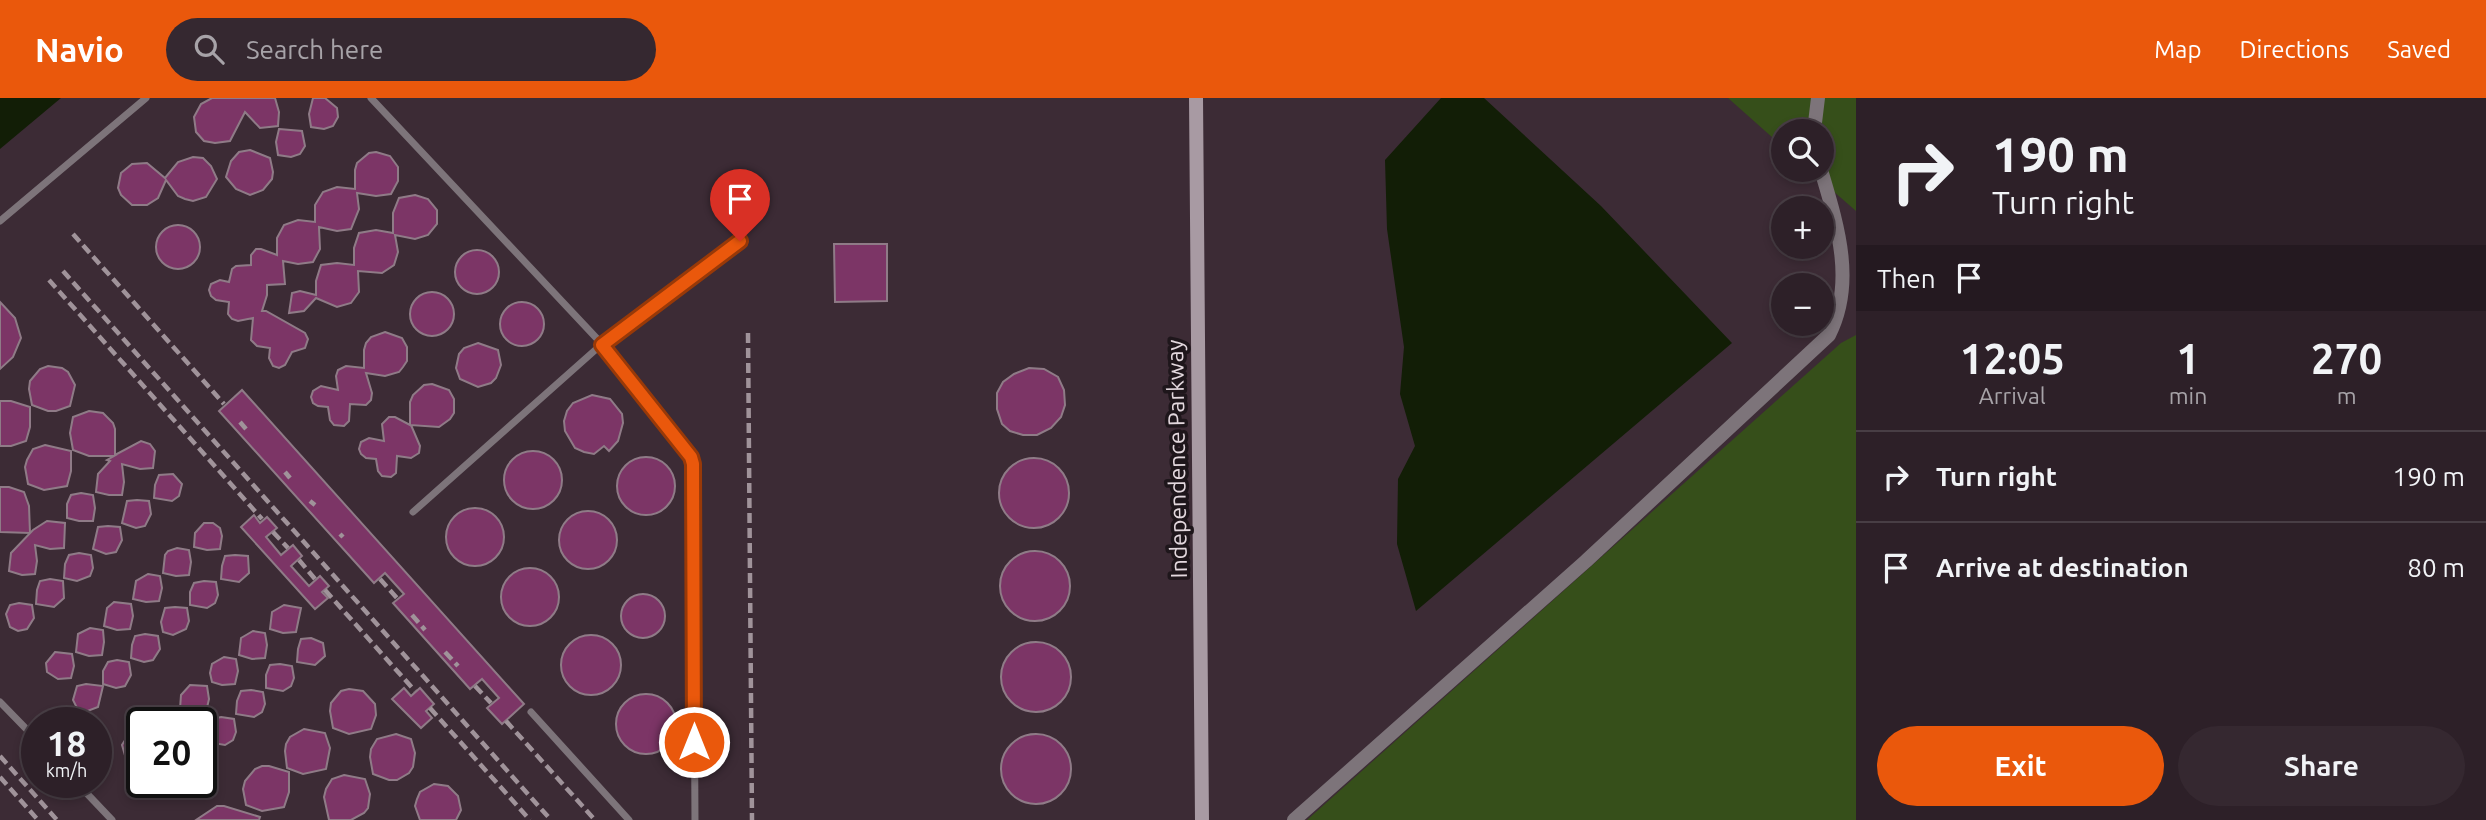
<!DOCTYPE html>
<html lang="en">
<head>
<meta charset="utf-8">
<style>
	body { margin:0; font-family:Ubuntu,sans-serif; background:#352830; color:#f1f3f6; height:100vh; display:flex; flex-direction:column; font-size:26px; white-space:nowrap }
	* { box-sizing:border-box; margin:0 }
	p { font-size:23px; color:#a7a3a8 }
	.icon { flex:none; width:38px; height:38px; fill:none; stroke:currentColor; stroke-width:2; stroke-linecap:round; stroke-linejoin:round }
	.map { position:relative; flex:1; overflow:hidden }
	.drawer { display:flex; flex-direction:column; background:#2d2028; width:630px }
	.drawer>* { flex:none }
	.hud { background:#2d2028; color:#f1f3f6; overflow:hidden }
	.tools { position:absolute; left:1771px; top:21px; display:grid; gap:14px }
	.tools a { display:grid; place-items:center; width:63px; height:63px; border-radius:50%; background:#2d2028; box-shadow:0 4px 10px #0003,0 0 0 2px #483e45; font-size:35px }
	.speed { position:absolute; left:21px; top:609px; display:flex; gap:14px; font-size:35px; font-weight:700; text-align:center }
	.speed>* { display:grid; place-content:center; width:91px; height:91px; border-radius:50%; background:#2d2028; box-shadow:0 4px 10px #0003,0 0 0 2px #483e45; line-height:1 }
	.speed small { font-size:18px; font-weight:400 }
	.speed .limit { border:4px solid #111; border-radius:10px; background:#fff; color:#111 }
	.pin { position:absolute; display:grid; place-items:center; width:60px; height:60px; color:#fff; margin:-72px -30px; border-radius:50% 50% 50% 0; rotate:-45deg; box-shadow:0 0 7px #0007 }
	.pin .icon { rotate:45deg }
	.me { position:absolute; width:77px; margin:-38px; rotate:0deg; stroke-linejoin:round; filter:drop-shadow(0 0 5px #0008) }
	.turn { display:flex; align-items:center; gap:24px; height:147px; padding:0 21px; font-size:32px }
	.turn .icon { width:91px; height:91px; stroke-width:2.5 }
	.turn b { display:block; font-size:49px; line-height:60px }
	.then { display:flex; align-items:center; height:66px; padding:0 21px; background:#0003; gap:14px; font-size:26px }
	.eta { display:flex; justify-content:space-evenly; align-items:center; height:119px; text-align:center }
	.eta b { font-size:42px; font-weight:700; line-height:49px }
	.button { display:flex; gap:14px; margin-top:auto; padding:14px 21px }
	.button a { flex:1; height:80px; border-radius:42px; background:#ea580c; color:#fff; font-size:28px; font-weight:700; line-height:80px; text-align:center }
	.button a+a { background:#352830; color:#f1f3f6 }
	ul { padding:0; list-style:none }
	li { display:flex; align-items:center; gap:21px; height:91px; padding:0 21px; border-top:2px solid #483e45 }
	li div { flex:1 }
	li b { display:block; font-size:26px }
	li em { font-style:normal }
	header { display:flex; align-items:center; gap:42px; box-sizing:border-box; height:98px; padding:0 35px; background:#ea580c; color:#fff }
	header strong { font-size:33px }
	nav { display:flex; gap:38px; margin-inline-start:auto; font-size:24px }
	.search { width:490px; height:63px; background:#352830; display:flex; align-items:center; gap:18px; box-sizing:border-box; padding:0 24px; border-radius:38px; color:#a7a3a8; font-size:26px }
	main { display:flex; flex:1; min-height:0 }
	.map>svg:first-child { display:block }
	.green { fill:#364f1a }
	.water { fill:#121e06 }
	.building { fill:#7c3566; stroke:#8f7b87; stroke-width:2 }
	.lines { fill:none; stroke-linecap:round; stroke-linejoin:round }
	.service { stroke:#7d747a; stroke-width:7 }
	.minor { stroke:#7d747a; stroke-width:14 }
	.secondary { stroke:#a89aa3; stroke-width:14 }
	.rail { stroke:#a0939a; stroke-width:4.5; stroke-dasharray:10 5; stroke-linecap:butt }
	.route-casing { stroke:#983908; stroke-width:18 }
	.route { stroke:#ea580c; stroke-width:12 }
	.labels { text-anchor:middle; stroke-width:7; stroke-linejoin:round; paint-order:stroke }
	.street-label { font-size:23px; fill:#e3d8de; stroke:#1e161b }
</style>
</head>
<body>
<header>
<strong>Navio</strong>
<div class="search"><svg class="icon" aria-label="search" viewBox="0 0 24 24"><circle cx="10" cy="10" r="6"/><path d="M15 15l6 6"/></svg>Search here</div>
<nav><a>Map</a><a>Directions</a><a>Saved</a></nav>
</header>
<main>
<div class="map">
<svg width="1856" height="722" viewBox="0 0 1856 722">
	<rect width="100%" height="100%" fill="#3c2b35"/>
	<g class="green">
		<polygon points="1728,0 1856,0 1856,113 1809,72 1822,72 1822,33 1783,33 1783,49"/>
		<polygon points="1856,237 1856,722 1307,722 1841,245"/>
	</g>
	<g class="water">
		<polygon points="0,0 61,0 0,51"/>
		<polygon points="1441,0 1484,0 1601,108 1732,245 1416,513 1397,446 1398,381 1415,348 1400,296 1404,249 1387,131 1385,62"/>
	</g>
	<g class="building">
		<polygon points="212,0 275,0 279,14 278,28 260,30 245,14 230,43 215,45 204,43 196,34 194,19 201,6"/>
		<polygon points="313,0 325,0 337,10 338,19 333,28 324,31 311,29 309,16"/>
		<polygon points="279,31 302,33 305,48 300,56 291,59 278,57 276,44"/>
		<polygon points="250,52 270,60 273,74 272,81 263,92 250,97 236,91 226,79 231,63 239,54"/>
		<polygon points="376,54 390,58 398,69 398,83 391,96 376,98 357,95 359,111 351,131 337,133 319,129 320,151 313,164 298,166 283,163 285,186 267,187 267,197 262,213 266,213 305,235 308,241 305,250 292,254 285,267 279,270 273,268 269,260 270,250 257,248 251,242 253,220 238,223 232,221 228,216 229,204 216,202 211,198 209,192 211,186 220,182 229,184 232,171 236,168 251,167 251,157 256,151 261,151 277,157 277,140 284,127 298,122 315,124 315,107 323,94 337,89 355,91 355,72 357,65 369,55"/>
		<polygon points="193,59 203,60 211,68 217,81 206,99 193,103 185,101 178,98 166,82 158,100 147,107 132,107 121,97 118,90 121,75 132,66 147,65 165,80 178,64"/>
		<polygon points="415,97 428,101 437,112 437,126 428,137 415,141 395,137 398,154 394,167 382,175 358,173 359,194 351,205 337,209 316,200 304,213 289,215 292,195 300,193 316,197 316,183 321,167 337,165 354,167 354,150 359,135 376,132 393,135 393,115 399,100"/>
		<circle cx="178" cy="149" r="22"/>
		<polygon points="834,146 887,146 887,203 835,204"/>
		<circle cx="477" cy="174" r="22"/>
		<circle cx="432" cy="216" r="22"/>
		<circle cx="522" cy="226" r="22"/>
		<polygon points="0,204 15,220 21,240 13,259 0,271"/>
		<polygon points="385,234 402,240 407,249 407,263 403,269 399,274 385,278 366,275 372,295 371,302 366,307 350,306 349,323 344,328 334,327 330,322 328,309 318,308 313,305 311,299 313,293 321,288 338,292 336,278 338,272 346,268 364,270 364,252 366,245 371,239"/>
		<polygon points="478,245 498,252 501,267 496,280 491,285 478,289 460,281 456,270 459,256 464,250"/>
		<polygon points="48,268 62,270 68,274 75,287 70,308 56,313 48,313 32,307 29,291 30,283 40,271"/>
		<polygon points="1029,270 1044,271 1058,279 1064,292 1065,307 1061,319 1051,330 1037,337 1023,337 1010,333 1002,326 997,311 997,295 1003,284 1014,276"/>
		<polygon points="432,286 449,292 454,301 454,315 450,321 439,329 411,327 420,348 419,355 411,360 397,358 396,375 391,379 382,378 378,373 376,361 366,360 361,356 359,351 361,344 369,340 384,343 382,326 389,319 395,319 410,327 410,304 413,297 424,287"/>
		<polygon points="242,292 524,606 502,626 487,610 499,600 482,581 470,591 393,505 404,496 385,475 374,485 219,313"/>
		<polygon points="592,297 610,301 622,316 623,325 618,343 609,353 604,348 594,356 584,354 575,350 565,333 564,323 567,313 573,305"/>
		<polygon points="0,303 11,303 30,309 30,329 26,343 11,348 0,348"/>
		<polygon points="89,313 103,315 113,325 115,331 115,357 141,343 150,346 155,353 153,370 140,371 122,366 124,384 122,397 109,397 96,394 98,376 110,363 107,362 114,358 89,358 73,352 70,335 73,319"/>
		<polygon points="45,347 71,353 71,373 67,388 44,392 28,386 25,369 27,362 33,351"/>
		<circle cx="533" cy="382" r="29"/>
		<circle cx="646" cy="388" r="29"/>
		<circle cx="1034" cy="395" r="35"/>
		<polygon points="173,376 182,386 179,398 172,403 154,400 155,387 159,377"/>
		<polygon points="0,389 9,389 24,394 29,408 30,435 0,434"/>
		<polygon points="81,395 93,397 95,410 93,423 79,423 67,420 67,406 71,397"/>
		<polygon points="137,402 149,403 151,416 145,428 136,430 122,425 127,403"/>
		<circle cx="475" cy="439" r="29"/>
		<circle cx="588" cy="442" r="29"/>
		<polygon points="254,417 260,425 267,419 277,430 266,439 281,457 293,447 302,458 291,468 309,488 320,478 329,488 322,494 328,500 315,511 241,429"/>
		<polygon points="47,423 65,425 64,450 50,451 35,447 37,463 35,476 22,477 9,473 11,455 33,432"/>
		<polygon points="204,425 213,425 220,430 222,438 220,451 207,452 194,449 195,435"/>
		<polygon points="108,428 120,429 122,442 116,454 106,456 93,451 98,429"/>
		<polygon points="177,450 189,452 191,464 189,477 176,478 163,475 165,457 168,453"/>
		<circle cx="1035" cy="488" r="35"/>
		<polygon points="79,455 91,457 93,470 90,478 77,483 64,480 65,466 69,457"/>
		<polygon points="235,457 248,458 249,475 239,484 221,481 222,468 225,458"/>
		<circle cx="530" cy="499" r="29"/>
		<polygon points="148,476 160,478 162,490 159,503 146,504 133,501 136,483"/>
		<polygon points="50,481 63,483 64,500 54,509 36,506 37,492 40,483"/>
		<polygon points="204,483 216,484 218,497 215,505 207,510 190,507 190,494 194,485"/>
		<circle cx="643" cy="518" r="22"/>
		<polygon points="114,504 131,506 133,518 130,531 117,532 104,528 107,510"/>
		<polygon points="19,505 32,507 34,520 27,531 18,533 10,529 6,516 10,507"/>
		<polygon points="284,507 301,510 296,534 283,535 270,531 272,514"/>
		<polygon points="175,509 187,510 189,523 186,531 173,537 163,534 161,524 165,510"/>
		<polygon points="90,530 103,532 104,544 102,557 89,558 76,554 78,536"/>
		<polygon points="253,533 265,535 267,547 265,560 252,561 239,557 241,540"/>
		<polygon points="145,536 158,538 160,551 153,562 144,564 131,560 132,547 135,538"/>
		<circle cx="591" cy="567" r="30"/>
		<polygon points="311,540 323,545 325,558 315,567 297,564 298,551 301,541"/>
		<circle cx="1036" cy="579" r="35"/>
		<polygon points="55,554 72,556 74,568 71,580 58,581 47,574 46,565"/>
		<polygon points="224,559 236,561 238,573 235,586 222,587 212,584 210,575 212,566"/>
		<polygon points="117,562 129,564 131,577 125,588 116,590 103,586 103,573 108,564"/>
		<polygon points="280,566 292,568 294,580 291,588 283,593 266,590 266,577 270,567"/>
		<polygon points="86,586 103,588 98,609 85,614 77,610 73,602 77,588"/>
		<polygon points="190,587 207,588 209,601 206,614 193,614 180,611 181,597"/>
		<polygon points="404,590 411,598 420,590 434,606 426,613 432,620 421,630 392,601"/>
		<polygon points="349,591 363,593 375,606 376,617 371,631 349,636 333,630 330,613 331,605 341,593"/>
		<polygon points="251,592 263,594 265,606 262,614 254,619 236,616 237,603 241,593"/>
		<circle cx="646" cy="626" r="30"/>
		<polygon points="162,613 179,614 180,625 141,625"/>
		<polygon points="221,619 234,621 236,634 233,642 225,647 207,644 208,630 212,621"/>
		<polygon points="304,631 325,635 330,650 326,671 303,676 287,670 285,653 286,646 290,639"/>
		<polygon points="136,636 142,637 142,664 134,664 126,661 122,647 127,639"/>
		<polygon points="396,636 411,641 415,655 413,669 409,675 397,682 389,682 373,676 370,659 371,651 377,641"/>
		<circle cx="1036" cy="671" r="35"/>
		<polygon points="262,668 269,668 289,674 289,694 284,709 262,713 246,707 243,691 245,683 255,671"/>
		<polygon points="344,677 365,681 370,696 368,710 364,715 351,722 329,722 324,699 326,691 332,681"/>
		<polygon points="141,684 182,684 170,695 161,697"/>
		<polygon points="434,686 448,688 458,698 461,712 456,722 420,722 415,708 417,701 420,694"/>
		<polygon points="217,708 224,708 260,719 259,722 196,722"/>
	</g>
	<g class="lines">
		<g class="service">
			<polyline points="371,0 602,246 691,359 693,366 695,722"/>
			<polyline points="0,123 146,0"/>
			<polyline points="413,414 602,246 740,143"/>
			<polyline points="0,604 37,642"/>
			<polyline points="531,614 629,722"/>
			<polyline points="76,684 112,722"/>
		</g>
		<g class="minor">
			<polyline points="1814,33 1818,0"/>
			<path d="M 1294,722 L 1586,463 L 1829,237 C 1856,184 1837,126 1821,72"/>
		</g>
		<polyline class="secondary" points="1196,0 1202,722"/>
		<g class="rail">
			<polyline points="73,136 224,306"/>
			<polyline points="63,173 551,722"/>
			<polyline points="49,182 262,421"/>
			<polyline points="748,235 752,722"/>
			<polyline points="240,324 246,331"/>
			<polyline points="285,374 290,380"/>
			<polyline points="310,403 315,407"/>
			<polyline points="273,434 288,450"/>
			<polyline points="340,436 343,439"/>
			<polyline points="299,462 315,481"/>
			<polyline points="380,481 397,500"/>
			<polyline points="325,492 415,593"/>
			<polyline points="412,517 425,532"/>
			<polyline points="445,554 458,568"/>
			<polyline points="475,588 491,605"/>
			<polyline points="430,610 530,722"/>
			<polyline points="506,623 595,722"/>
			<polyline points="0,658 57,722"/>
			<polyline points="0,679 38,722"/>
		</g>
	</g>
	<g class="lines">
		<g class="route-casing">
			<polyline id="route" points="694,644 693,366 691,359 602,247 740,143"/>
		</g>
		<use href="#route" class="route"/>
	</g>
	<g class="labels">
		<g class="street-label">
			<text transform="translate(1177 361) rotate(-91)" y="8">Independence Parkway</text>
		</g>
	</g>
</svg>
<div class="tools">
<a><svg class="icon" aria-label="search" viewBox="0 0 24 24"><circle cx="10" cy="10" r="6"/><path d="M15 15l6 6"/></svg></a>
<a>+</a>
<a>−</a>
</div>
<div class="speed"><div>18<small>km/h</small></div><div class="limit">20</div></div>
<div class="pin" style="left:740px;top:143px;background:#d93025"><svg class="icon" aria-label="arrive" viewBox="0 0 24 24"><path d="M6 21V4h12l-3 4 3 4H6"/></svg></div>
<svg class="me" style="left:694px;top:644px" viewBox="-20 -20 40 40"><circle r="17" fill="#ea580c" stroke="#fff" stroke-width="3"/><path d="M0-11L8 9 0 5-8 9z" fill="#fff"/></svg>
</div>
<section class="drawer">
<div class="hud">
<div class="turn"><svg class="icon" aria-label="right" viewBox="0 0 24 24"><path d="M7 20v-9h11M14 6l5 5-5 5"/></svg><div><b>190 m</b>Turn right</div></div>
<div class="then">Then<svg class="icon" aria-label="arrive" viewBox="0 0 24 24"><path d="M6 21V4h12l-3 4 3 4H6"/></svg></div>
</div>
<div class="eta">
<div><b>12:05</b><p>Arrival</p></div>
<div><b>1</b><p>min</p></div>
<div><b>270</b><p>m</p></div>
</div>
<ul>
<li><svg class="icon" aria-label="right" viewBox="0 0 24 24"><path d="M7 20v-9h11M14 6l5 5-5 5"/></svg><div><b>Turn right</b></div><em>190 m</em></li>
<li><svg class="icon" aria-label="arrive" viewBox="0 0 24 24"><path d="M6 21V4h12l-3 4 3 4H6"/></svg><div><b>Arrive at destination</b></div><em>80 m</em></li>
</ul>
<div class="button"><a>Exit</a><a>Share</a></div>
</section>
</main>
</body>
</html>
